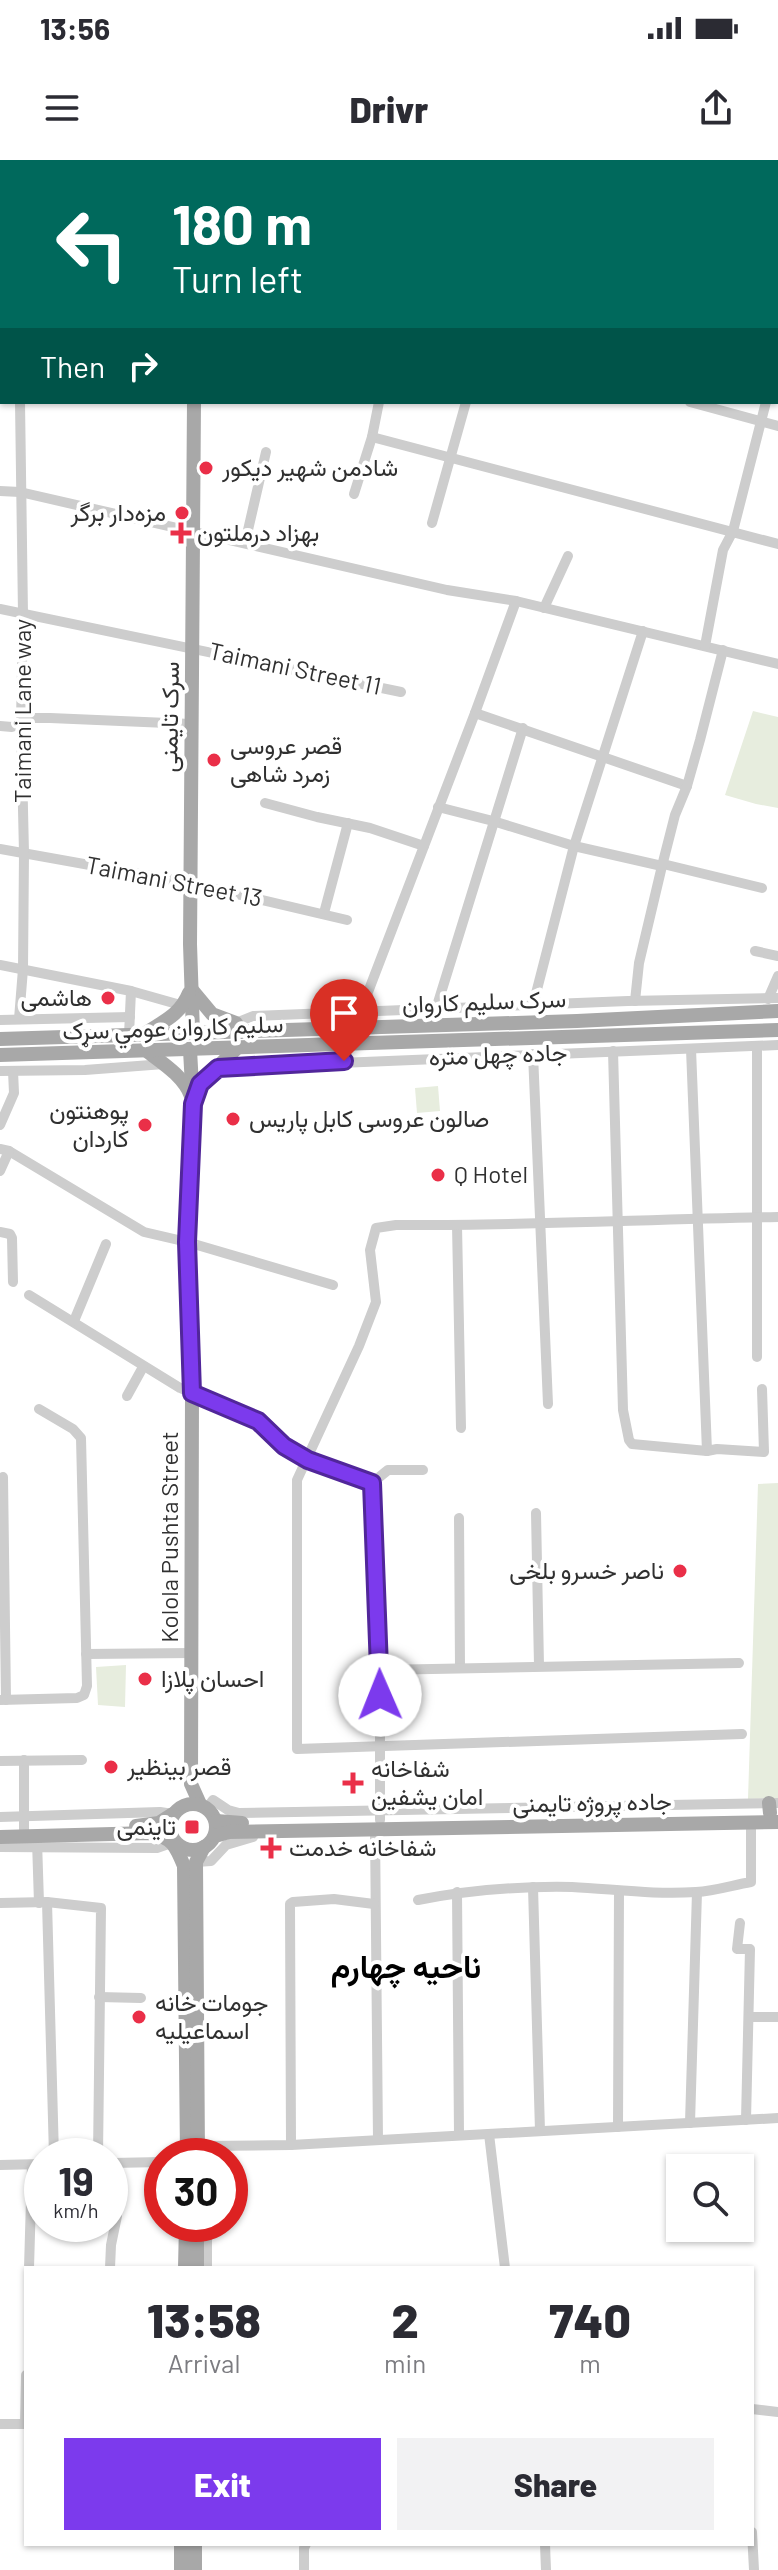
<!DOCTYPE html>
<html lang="en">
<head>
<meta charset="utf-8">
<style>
	body { margin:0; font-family:Barlow,Vazirmatn,sans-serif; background:#f2f2f3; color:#2b2b33; height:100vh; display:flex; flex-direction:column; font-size:30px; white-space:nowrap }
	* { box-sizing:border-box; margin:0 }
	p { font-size:26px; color:#7c7c81 }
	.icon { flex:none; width:44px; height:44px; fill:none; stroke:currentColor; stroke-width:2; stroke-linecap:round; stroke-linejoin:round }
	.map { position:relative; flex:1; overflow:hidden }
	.side { position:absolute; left:24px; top:2106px; width:730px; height:280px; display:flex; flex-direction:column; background:#fff; border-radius:0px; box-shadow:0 2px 6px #0004 }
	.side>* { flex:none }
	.top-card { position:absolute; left:0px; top:0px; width:778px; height:244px; box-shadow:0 2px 6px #0004; background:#00695c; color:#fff; overflow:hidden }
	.buttons { position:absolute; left:666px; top:1994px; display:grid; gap:16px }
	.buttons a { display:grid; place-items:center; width:88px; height:88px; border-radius:0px; background:#fff; box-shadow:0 2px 6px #0004; font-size:40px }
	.speed { position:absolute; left:24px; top:1978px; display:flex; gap:16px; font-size:40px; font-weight:700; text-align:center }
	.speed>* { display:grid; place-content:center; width:104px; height:104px; border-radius:50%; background:#fff; box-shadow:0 2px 6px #0004; line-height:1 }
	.speed small { font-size:20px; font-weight:400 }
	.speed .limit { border:12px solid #d22; background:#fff; color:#111 }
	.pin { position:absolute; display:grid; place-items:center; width:68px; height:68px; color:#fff; margin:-82px -34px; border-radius:50% 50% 50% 0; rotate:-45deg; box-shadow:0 0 8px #0007 }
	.pin .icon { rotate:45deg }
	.me { position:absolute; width:88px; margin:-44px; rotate:359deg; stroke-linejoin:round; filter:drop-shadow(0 0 6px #0008) }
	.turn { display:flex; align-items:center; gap:28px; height:168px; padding:0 40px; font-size:36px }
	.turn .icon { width:104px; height:104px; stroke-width:2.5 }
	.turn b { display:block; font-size:56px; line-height:68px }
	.then { display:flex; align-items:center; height:76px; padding:0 40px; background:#0003; gap:16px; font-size:30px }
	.eta { display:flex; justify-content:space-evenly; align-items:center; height:136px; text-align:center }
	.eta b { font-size:48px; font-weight:800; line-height:56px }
	.cta { display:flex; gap:16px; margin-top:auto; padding:16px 40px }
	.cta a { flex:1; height:92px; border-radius:0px; background:#7c3aed; color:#fff; font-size:32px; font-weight:800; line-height:92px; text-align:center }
	.cta a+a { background:#f2f2f3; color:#2b2b33 }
	.status { display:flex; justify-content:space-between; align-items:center; height:56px; padding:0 40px; background:#fff; direction:ltr }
	.status svg { height:22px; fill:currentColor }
	header { display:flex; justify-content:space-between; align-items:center; height:104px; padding:0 40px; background:#fff; font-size:36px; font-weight:800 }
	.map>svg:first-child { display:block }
	.green { fill:#e7edde }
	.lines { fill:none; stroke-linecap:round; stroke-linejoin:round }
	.minor { stroke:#cdcdcd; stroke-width:10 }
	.major { stroke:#a8a8a8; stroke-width:14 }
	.route-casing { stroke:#51269a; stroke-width:20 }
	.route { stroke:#7c3aed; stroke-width:14 }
	.poi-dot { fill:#ea2f48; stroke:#fff; stroke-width:3 }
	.labels { text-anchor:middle; stroke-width:8; stroke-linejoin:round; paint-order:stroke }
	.poi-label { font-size:24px; fill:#303030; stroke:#fff; text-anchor:start }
	.street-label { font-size:24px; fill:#303030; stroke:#fff }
	.district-label { font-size:32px; font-weight:bold; fill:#000; stroke:#fff }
</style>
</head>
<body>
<div class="status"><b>13:56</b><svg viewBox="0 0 49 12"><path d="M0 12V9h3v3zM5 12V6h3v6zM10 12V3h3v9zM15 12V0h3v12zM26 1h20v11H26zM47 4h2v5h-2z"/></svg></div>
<header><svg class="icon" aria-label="menu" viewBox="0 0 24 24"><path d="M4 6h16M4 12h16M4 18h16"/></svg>Drivr<svg class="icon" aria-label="share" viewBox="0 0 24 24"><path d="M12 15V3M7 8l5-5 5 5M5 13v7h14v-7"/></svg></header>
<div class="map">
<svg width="778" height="2410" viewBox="0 0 778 2410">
	<rect width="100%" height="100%" fill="#fff"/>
	<g class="green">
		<polygon points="753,551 778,557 778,648 756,644 725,635"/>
		<polygon points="438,926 440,951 417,953 415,928"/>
		<polygon points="778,1323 778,1638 748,1639 758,1324"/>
		<polygon points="126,1505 125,1547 98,1545 96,1507"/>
	</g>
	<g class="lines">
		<g class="minor">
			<polyline points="21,0 21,2"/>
			<polyline points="407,0 408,2"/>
			<polyline points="595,0 600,2"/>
			<polyline points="357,2 358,0"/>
			<polyline points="434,2 444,2"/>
			<polyline points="459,2 460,0"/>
			<polyline points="725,2 725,0"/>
			<polyline points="0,38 2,39"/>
			<polyline points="776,48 778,47"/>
			<polyline points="776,73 778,73"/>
			<polyline points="0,90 2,90"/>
			<polyline points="776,152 778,152"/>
			<polyline points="776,207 778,200"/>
			<polyline points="0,208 2,208"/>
			<polyline points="379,242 372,277 778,384"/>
			<polyline points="690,242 778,266"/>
			<polyline points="0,331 20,332 447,430 516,441 778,504"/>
			<polyline points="354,334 372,277"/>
			<polyline points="432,363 466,242"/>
			<polyline points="245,383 266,292"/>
			<polyline points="544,448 568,396"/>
			<polyline points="0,449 401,532"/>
			<polyline points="705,486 723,390 733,371 766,242"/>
			<polyline points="475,553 687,626"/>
			<polyline points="0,566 12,567 33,558 50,558 191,564"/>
			<polyline points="265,643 317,657 370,668 424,686"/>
			<polyline points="438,647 493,661 574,686 662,706"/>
			<polyline points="0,689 190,723 347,760"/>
			<polyline points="663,704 762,728"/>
			<polyline points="324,753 348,663"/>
			<polyline points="755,791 778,796"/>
			<polyline points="0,805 131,831 184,846"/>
			<polyline points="768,839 778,816"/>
			<polyline points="635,841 639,803 662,706 675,655 687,626 700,580 723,490"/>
			<polyline points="533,845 574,686 643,471"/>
			<polyline points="436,849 523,568"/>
			<polyline points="360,853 475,553 516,441"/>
			<polyline points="19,859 23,809 24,693 21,562 23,454 20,242"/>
			<polyline points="0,860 130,857"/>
			<polyline points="236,863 253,856 628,841 778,838"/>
			<polyline points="129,875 131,831"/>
			<polyline points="691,889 707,1291 717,1289 764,1292 762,1229"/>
			<polyline points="613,891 623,1250 629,1280 632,1284 707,1291"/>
			<polyline points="533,894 548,1244"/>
			<polyline points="218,908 778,885"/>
			<polyline points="0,911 85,910 164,904"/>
			<polyline points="0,965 14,933 13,911"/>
			<polyline points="0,989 9,991 144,1072 187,1082 333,1125"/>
			<polyline points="0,1011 9,991"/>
			<polyline points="457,1065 461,1268"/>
			<polyline points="0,1072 10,1074 12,1078 13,1122"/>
			<polyline points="29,1135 180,1228 258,1261 284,1286 308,1300 372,1323"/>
			<polyline points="74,1161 106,1084"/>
			<polyline points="757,1197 757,886"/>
			<polyline points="127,1236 143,1207"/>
			<polyline points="3,1317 6,1540"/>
			<polyline points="536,1353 539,1506"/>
			<polyline points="459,1358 460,1507"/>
			<polyline points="86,1494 192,1493"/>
			<polyline points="380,1510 739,1503"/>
			<polyline points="0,1540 77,1538 84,1535 87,1526 81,1278 73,1269 39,1249"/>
			<path d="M 742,1574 L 297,1589 L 297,1320 L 359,1186 L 376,1142 L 370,1090 L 376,1068 L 396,1065 C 523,1066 650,1059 778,1057"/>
			<polyline points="24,1600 24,1669"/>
			<polyline points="0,1601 82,1600"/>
			<polyline points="207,1648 213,1640 228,1650 239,1653 778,1643"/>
			<polyline points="0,1657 160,1652 173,1654"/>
			<polyline points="380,1660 380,1510 372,1323 388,1310 423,1310"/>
			<polyline points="375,1669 378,1980"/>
			<polyline points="37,1681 39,1743"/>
			<polyline points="0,1687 157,1688 174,1682"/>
			<polyline points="196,1702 211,1701 226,1685 253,1677"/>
			<polyline points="533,1727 540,1971"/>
			<polyline points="457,1732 459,1975"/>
			<path d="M 418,1740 C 469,1730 520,1726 572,1727 C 613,1729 655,1735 696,1732 C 715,1731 733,1725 751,1722 L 751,1663"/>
			<polyline points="47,1742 54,1996"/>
			<polyline points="0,1743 47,1742 101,1748 98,1996"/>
			<polyline points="740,1763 737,1789 750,1789 746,1960"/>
			<polyline points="99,1837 141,1838"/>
			<polyline points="749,1857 778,1857"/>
			<polyline points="690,1963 697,1732"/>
			<polyline points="618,1967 619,1731"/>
			<polyline points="489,1974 505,2108"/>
			<polyline points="291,1985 290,1744 293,1742 334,1739 374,1744"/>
			<polyline points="198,1986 291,1985 778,1958"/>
			<polyline points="112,2003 162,2002"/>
			<polyline points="0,2005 42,2004"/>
			<polyline points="29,2108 32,2005"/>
			<polyline points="110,2108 111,2085 117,2056 115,2003"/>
			<polyline points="207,2108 207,2064"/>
			<polyline points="752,2249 778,2252"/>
			<polyline points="0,2264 26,2264"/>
			<polyline points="25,2264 26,2215"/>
			<polyline points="752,2372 754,2410"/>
			<polyline points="545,2384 546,2410"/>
			<polyline points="304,2410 304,2388 306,2384"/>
		</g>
		<g class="major">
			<polyline points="196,2 196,0"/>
			<polyline points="192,830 212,854 236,863 240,872"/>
			<polyline points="193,873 190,784 194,242"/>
			<path d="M 144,874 C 164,861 180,855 189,833"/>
			<polyline points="0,879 577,861 778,851"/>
			<polyline points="190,890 193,944 187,1082 192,1233 191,1624 200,1644"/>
			<path d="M 148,892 C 164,904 184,917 191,936"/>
			<polyline points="0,895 778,870"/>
			<polyline points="196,936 200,924 236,889"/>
			<polyline points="769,1643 770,1653"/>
			<circle cx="193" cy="1667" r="23"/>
			<polyline points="216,1661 242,1663"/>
			<polyline points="136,1666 159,1663 173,1654"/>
			<polyline points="215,1676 229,1672 778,1662"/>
			<path d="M 0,1677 L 150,1673 C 172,1677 176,1686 184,1706 L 187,1996"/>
			<polyline points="198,1996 196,1702 204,1687"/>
			<polyline points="185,2108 186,2064"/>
			<polyline points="197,2108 197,2064"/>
			<polyline points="181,2410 181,2384"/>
			<polyline points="195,2410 195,2384"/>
		</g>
	</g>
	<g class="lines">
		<g class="route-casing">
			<polyline id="route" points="344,901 218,908 200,924 193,944 187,1082 192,1233 258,1261 284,1286 308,1300 372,1323 380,1535"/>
		</g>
		<use href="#route" class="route"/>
	</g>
	<g class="poi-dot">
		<circle cx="206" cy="308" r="8"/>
		<circle cx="182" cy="353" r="8"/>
		<path d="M177 361h8v8h8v8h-8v8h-8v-8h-8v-8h8z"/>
		<circle cx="214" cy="600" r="8"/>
		<circle cx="108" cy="838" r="8"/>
		<circle cx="233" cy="959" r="8"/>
		<circle cx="145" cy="965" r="8"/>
		<circle cx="438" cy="1015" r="8"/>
		<circle cx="680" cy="1411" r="8"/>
		<circle cx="145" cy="1519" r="8"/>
		<circle cx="111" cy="1607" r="8"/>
		<path d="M349 1611h8v8h8v8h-8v8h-8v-8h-8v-8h8z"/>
		<rect x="184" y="1659" width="16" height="16" rx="4"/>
		<path d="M267 1676h8v8h8v8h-8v8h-8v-8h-8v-8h8z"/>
		<circle cx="139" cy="1857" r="8"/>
	</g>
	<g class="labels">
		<g class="poi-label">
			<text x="222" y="316">شادمن شهیر دیکور</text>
			<text x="166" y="361" text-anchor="end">مزه‌دار برگر</text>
			<text x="197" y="381">بهزاد درملتون</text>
			<text x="230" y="594">قصر عروسی<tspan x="230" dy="28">زمرد شاهی</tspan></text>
			<text x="92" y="846" text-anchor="end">هاشمی</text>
			<text x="129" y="959" text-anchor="end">پوهنتون<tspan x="129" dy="28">کاردان</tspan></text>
			<text x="249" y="967">صالون عروسی کابل پاریس</text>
			<text x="454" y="1023">Q Hotel</text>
			<text x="664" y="1419" text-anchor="end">ناصر خسرو بلخی</text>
			<text x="161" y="1527">احسان پلازا</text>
			<text x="127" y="1615">قصر بینظیر</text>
			<text x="371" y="1617">شفاخانه<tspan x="371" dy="28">امان یشفین</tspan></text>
			<text x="176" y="1675" text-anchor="end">تاینمی</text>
			<text x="289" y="1696">شفاخانه خدمت</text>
			<text x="155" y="1851">جومات خانه<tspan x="155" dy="28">اسماعيليه</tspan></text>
		</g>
		<g class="street-label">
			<text transform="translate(295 509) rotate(12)" y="8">Taimani Street 11</text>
			<text transform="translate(23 551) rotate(-90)" y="8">Taimani Lane way</text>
			<text transform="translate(170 557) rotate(-89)" y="8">سرک تایمنی</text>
			<text transform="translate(174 722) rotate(11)" y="8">Taimani Street 13</text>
			<text transform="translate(484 842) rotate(-2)" y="8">سرک سلیم کاروان</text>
			<text transform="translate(173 868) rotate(-2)" y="8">سلیم کاروان عومي سړک</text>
			<text transform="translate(498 895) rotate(-2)" y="8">جاده چهل متره</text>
			<text transform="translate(170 1377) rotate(-90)" y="8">Kolola Pushta Street</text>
			<text transform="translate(592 1643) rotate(-1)" y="8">جاده پروژه تایمنی</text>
		</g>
		<g class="district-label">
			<text x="406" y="1818">ناحیه چهارم</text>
		</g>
	</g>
</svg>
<div class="buttons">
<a><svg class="icon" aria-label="search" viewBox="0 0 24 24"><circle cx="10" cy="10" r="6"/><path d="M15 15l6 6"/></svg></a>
</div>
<div class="speed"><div>19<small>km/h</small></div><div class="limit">30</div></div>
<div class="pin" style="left:344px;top:901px;background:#d93025"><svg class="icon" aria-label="arrive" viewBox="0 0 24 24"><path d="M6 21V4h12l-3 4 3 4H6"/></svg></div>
<svg class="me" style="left:380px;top:1535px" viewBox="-20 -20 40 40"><circle r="19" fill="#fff"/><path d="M0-13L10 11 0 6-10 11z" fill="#7c3aed"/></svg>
<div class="top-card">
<div class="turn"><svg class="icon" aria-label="left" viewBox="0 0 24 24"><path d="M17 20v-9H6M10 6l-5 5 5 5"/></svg><div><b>180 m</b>Turn left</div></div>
<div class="then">Then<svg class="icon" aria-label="right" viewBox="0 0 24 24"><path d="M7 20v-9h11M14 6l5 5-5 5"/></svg></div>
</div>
<section class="side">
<div class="eta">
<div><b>13:58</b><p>Arrival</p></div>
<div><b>2</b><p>min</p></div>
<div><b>740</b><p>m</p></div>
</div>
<div class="cta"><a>Exit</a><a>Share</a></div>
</section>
</div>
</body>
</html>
